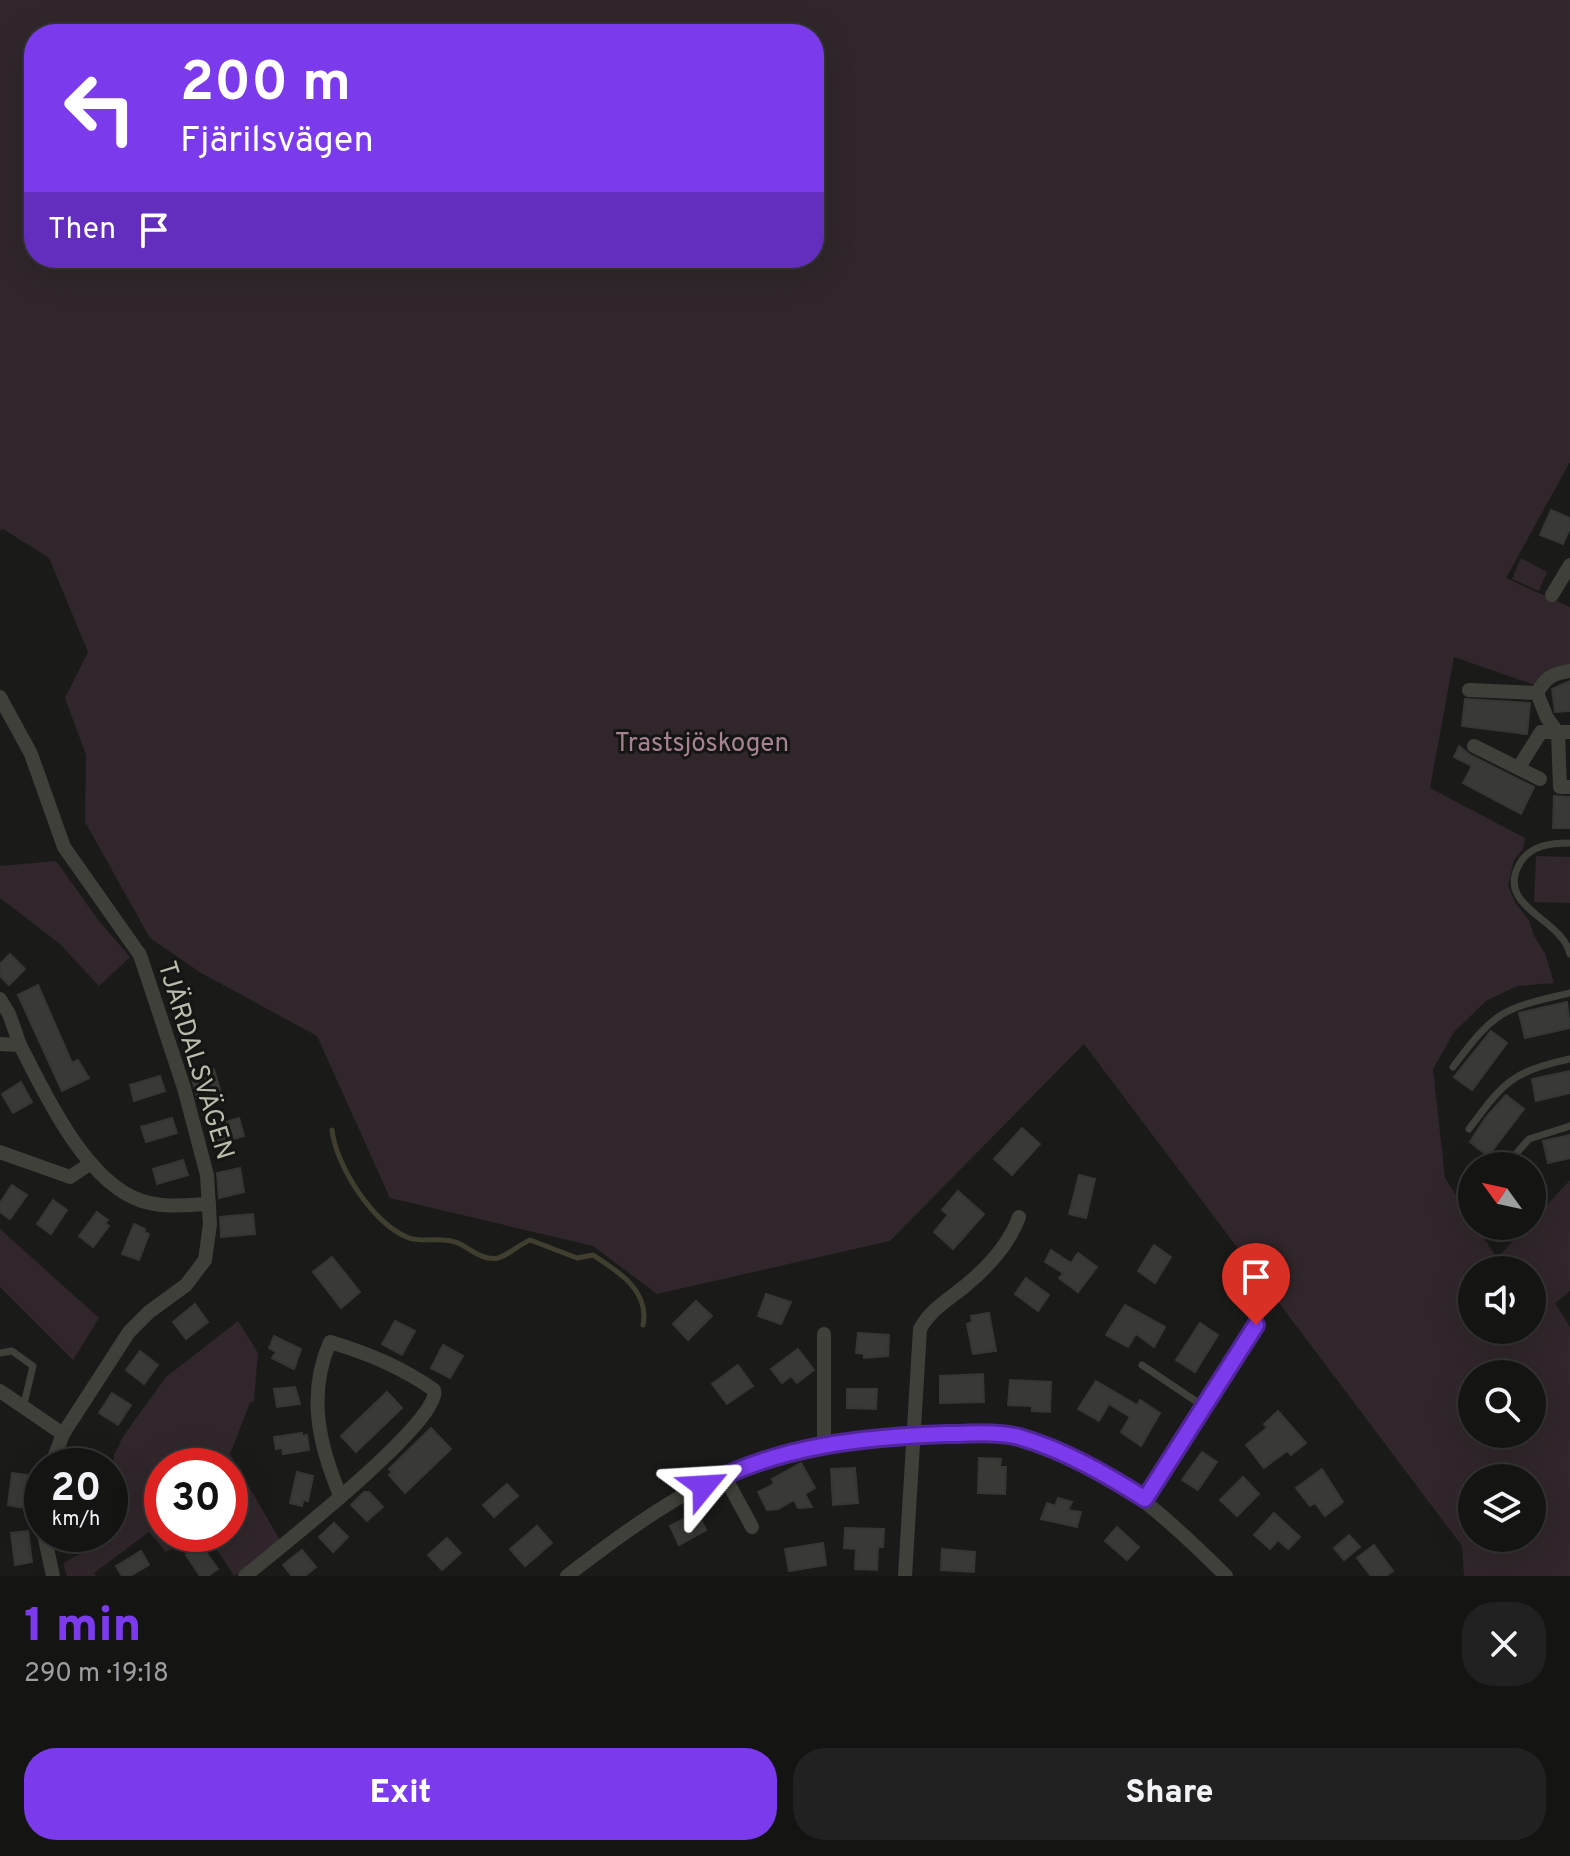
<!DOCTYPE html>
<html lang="en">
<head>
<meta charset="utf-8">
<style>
	body { margin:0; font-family:Overpass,sans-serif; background:#212121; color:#f1f3f6; height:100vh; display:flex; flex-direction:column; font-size:30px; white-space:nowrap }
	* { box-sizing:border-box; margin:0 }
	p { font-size:26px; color:#9d9ea0 }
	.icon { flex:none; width:44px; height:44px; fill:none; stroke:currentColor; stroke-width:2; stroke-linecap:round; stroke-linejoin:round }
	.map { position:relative; height:1576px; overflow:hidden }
	.sheet { display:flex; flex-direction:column; background:#141413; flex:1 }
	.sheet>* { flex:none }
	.banner { position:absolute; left:24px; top:24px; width:800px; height:244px; border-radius:32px; box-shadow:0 8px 32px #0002,0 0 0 2px #333; background:#7c3aed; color:#fff; overflow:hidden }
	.needle { width:52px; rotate:303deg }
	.controls { position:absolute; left:1458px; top:1152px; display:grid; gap:16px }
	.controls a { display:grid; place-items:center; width:88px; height:88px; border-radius:50%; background:#141413; box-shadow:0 8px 32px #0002,0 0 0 2px #333; font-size:40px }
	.speed { position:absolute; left:24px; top:1448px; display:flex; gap:16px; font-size:40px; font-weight:700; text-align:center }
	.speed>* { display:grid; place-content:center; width:104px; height:104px; border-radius:50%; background:#141413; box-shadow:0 8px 32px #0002,0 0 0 2px #333; line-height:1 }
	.speed small { font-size:20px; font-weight:400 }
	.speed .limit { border:12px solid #d22; background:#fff; color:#111 }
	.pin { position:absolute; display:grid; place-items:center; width:68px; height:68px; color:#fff; margin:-82px -34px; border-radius:50% 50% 50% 0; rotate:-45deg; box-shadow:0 0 8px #0007 }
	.pin .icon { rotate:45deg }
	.me { position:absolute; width:88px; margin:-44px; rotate:63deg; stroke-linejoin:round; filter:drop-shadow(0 0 6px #0008) }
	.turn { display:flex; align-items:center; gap:28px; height:168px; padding:0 24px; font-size:36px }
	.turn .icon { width:104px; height:104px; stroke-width:2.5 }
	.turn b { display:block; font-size:56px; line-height:68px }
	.then { display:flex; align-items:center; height:76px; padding:0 24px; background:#0003; gap:16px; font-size:30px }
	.round { display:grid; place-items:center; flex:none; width:84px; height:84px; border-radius:32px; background:#212121 }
	.overview { display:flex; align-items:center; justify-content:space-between; height:136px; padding:0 24px }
	h1 { font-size:48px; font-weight:800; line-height:60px; color:#7c3aed }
	.primary-button { display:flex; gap:16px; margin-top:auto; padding:16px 24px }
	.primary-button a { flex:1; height:92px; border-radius:32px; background:#7c3aed; color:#fff; font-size:32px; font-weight:800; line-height:92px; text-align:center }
	.primary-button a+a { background:#212121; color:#f1f3f6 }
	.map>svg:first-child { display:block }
	.green { fill:#30262b; fill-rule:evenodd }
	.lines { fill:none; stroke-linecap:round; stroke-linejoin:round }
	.stream { stroke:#403e2e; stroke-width:5 }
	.building { fill:#393a36; stroke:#353733; stroke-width:2 }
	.lane { stroke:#3e4039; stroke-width:7 }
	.street { stroke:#3e4039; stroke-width:14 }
	.route-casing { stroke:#51269a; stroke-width:20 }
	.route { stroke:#7c3aed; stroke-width:14 }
	.labels { text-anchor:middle; stroke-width:6; stroke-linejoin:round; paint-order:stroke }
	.park-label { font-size:26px; fill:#a78194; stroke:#151614 }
	.street-label { font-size:26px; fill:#b9bbab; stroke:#151614 }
</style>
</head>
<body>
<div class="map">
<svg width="1570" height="1576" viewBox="0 0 1570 1576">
	<rect width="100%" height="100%" fill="#1a1b19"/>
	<g class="green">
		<path d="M 0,0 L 1570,0 L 1570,462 L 1506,578 L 1570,607 L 1570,664 L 1546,675 L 1535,685 L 1454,657 L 1430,788 L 1525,838 L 1523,849 L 1514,860 L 1508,886 L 1516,904 L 1529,920 L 1534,936 L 1545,953 L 1554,983 L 1517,986 L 1486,1001 L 1454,1032 L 1433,1069 L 1445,1178 L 1472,1220 L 1472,1226 L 1476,1226 L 1497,1258 L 1527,1226 L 1532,1226 L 1532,1221 L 1570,1180 L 1570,1291 L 1555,1303 L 1570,1327 L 1570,1576 L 1464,1576 L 1462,1546 L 1084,1044 L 890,1241 L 657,1294 L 593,1246 L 390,1198 L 317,1036 L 201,973 L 150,938 L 85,822 L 86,755 L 65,698 L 88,652 L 49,558 L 3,529 L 0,531 ZM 34,34 L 814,34 L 814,258 L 34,258 ZM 1472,1270 L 1532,1270 L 1532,1330 L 1472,1330 ZM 1472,1374 L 1532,1374 L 1532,1434 L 1472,1434 ZM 1472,1478 L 1532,1478 L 1532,1538 L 1472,1538 Z"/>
		<polygon points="1521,558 1547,572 1539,591 1512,579"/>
		<polygon points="1536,856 1570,857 1570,903 1534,902"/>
		<polygon points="56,861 99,921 130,957 99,986 60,944 0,898 0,866"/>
		<polygon points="0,1229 99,1318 73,1360 0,1287"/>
		<polygon points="238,1321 258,1353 254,1401 250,1403 230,1454 281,1542 234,1576 207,1534 230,1534 230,1466 162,1466 162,1534 198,1534 166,1552 149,1532 94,1573 96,1576 67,1576 63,1563 103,1542 104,1534 110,1534 114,1455 124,1435 166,1377"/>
	</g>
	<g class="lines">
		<path class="stream" d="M 332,1130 C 336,1166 373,1224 409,1238 C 423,1243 442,1236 458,1243 C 471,1249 482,1261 498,1258 C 507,1256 520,1244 530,1240 L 577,1258 L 593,1255 C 618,1271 650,1291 643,1325"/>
	</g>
	<g class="building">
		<polygon points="1551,510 1570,518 1570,528 1563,544 1540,535"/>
		<polygon points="1570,681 1570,711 1555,712 1552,689"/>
		<polygon points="1465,699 1530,703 1527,734 1462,726"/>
		<polygon points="1459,746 1470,755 1534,787 1521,814 1463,783 1472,766 1454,757"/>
		<polygon points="1554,796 1570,797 1570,828 1553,828"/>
		<polygon points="10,954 25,969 9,985 0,976 0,964"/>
		<polygon points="38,985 72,1063 78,1060 89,1078 62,1091 18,995"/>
		<polygon points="1567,1002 1570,1028 1525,1038 1519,1013"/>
		<polygon points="1491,1031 1507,1043 1472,1090 1454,1077"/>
		<polygon points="214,1069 221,1093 198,1100 191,1076"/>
		<polygon points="1570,1071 1570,1093 1536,1101 1532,1079"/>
		<polygon points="160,1076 165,1091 134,1101 130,1085"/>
		<polygon points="21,1082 32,1102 13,1113 2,1094"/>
		<polygon points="1506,1095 1524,1109 1488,1156 1470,1142 1486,1117"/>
		<polygon points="172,1118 177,1133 146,1142 141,1127"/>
		<polygon points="239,1118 244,1136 214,1145 209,1127"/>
		<polygon points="1022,1128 1040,1144 1012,1175 994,1159"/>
		<polygon points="1570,1135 1570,1158 1548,1163 1543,1141"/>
		<polygon points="183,1160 188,1175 157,1184 153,1169"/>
		<polygon points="240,1168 244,1192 219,1198 217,1173"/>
		<polygon points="1079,1175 1095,1179 1086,1218 1069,1214"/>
		<polygon points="12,1185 27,1195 10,1219 0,1212 0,1203"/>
		<polygon points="958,1191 984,1214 953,1249 934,1232 948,1215 942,1210"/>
		<polygon points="53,1200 67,1210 51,1234 37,1224"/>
		<polygon points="97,1212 108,1220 105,1223 109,1226 93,1247 79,1236"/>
		<polygon points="253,1214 255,1234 221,1237 220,1217"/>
		<polygon points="134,1224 145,1229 144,1232 149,1234 139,1260 122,1254"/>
		<polygon points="1154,1245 1171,1257 1155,1283 1138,1271"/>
		<polygon points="1051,1250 1071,1263 1078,1253 1097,1267 1078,1292 1059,1278 1063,1273 1045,1262"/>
		<polygon points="332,1257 360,1292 341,1308 313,1272"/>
		<polygon points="1026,1278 1049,1295 1038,1311 1015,1294"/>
		<polygon points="766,1294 791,1302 781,1324 758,1316"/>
		<polygon points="696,1301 712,1316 688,1340 673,1324"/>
		<polygon points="195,1304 208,1322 186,1339 173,1322"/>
		<polygon points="1125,1305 1165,1327 1154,1347 1136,1334 1128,1347 1106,1335"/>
		<polygon points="989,1313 996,1351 973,1354 967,1324 972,1322 971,1316"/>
		<polygon points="395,1321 415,1331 402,1355 382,1344"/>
		<polygon points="1200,1323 1218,1335 1195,1372 1176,1360"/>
		<polygon points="858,1333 889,1335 888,1356 864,1358 864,1354 856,1353"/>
		<polygon points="274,1336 301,1349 294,1369 272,1358 276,1352 269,1348"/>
		<polygon points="443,1345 463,1356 450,1378 431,1368"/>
		<polygon points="798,1349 814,1370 797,1383 791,1376 782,1383 771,1369"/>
		<polygon points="140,1351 158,1365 144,1384 126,1370"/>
		<polygon points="738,1365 753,1386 727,1404 712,1384"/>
		<polygon points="983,1374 984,1402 940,1403 940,1376"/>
		<polygon points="1010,1380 1051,1382 1050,1412 1032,1411 1032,1406 1008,1405"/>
		<polygon points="1096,1381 1137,1405 1140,1400 1160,1413 1141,1446 1121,1432 1130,1417 1109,1404 1099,1421 1078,1409"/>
		<polygon points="295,1387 300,1404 277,1407 274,1389"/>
		<polygon points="847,1389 877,1389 876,1409 847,1408"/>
		<polygon points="387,1392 402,1408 356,1452 341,1436"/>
		<polygon points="112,1393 131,1405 118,1425 99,1413"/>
		<polygon points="1278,1411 1306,1443 1291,1455 1287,1451 1264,1468 1246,1445 1267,1428 1264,1424"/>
		<polygon points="431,1428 451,1449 405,1493 389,1475 392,1472 389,1469"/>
		<polygon points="302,1433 302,1436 307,1435 309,1450 283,1454 282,1448 276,1449 274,1437"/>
		<polygon points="1202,1452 1217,1462 1198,1490 1182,1480"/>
		<polygon points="979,1458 1001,1459 1000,1467 1006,1467 1005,1494 978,1493"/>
		<polygon points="801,1463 815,1488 805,1494 812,1507 798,1508 794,1500 778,1509 767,1510 758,1492 774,1484 772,1479"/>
		<polygon points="855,1468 858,1503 833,1505 831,1469"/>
		<polygon points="1322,1469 1343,1502 1325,1516 1315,1503 1310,1506 1296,1488"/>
		<polygon points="297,1472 313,1476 308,1501 303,1500 302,1506 290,1503"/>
		<polygon points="12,1473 28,1475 24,1508 8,1505"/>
		<polygon points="1243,1477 1259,1494 1237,1516 1220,1500"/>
		<polygon points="507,1484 518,1496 494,1517 483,1505"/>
		<polygon points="364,1492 369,1492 383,1507 367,1521 351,1505"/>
		<polygon points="1058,1498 1072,1502 1068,1510 1081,1512 1077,1527 1041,1519 1047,1503 1055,1506"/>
		<polygon points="697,1512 706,1530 679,1545 670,1526"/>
		<polygon points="1274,1513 1300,1537 1288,1549 1278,1540 1270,1549 1254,1535"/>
		<polygon points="334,1523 348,1537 333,1552 319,1537"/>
		<polygon points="537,1526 552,1543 525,1566 510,1549"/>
		<polygon points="1117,1527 1139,1547 1127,1560 1105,1541"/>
		<polygon points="845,1528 884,1529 883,1547 878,1547 877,1570 855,1569 856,1549 844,1548"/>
		<polygon points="28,1531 32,1562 15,1565 11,1533"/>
		<polygon points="1349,1535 1360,1547 1344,1560 1334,1548"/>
		<polygon points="447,1538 461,1553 442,1570 428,1555"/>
		<polygon points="823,1543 826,1565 789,1571 785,1549"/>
		<polygon points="1374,1545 1393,1571 1386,1576 1371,1576 1357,1558"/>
		<polygon points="197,1547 201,1554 205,1551 218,1569 208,1576 200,1576 186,1555"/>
		<polygon points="942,1549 975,1552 974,1572 941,1570"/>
		<polygon points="302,1550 316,1567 305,1576 292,1576 283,1565"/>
		<polygon points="141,1551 149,1565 130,1576 122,1576 116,1566"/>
	</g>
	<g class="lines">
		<g class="lane">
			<path d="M 1570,843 C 1551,843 1531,845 1520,863 C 1494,907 1562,918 1570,954"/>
			<path d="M 1453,1067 C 1496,1010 1501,1009 1570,993"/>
			<path d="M 1469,1129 C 1504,1082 1511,1072 1570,1059"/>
			<polyline points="1505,1166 1529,1139 1570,1126"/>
			<polyline points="0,1353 12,1351 33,1366 23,1408"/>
			<polyline points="1142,1365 1203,1406"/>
		</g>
		<g class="street">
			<polyline points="1552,595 1570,565"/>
			<path d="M 1469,690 L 1537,693 C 1546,677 1552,674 1570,671"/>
			<polyline points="1537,693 1547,718 1558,733 1560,787 1570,787"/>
			<polyline points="0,697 31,754 64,847 140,955 184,1088 207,1175 210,1224 205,1260 186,1285 149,1312 129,1332 63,1434 51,1466"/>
			<polyline points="1474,746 1540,779"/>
			<polyline points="1519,767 1541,732 1570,732"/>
			<polyline points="0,999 9,1014 20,1045"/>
			<path d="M 0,1044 L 20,1045 C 45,1094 86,1183 142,1201 C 163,1208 187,1205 209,1204"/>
			<polyline points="0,1152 70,1177 91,1163"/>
			<polyline points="0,1391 63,1434"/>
			<polyline points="824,1444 824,1334"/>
			<polyline points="724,1475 752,1527"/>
			<polyline points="1145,1499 1256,1325"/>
			<polyline points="44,1534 53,1576"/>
			<path d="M 245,1576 C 273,1553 444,1419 434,1390 C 403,1368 368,1353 330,1342 C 307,1394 319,1445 340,1495"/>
			<path d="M 567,1576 C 621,1534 688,1485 753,1462 C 807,1443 869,1437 926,1435 C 955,1434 989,1430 1017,1437 C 1102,1456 1167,1517 1226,1576"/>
			<path d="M 905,1576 L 920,1329 C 931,1309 948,1300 965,1286 C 988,1267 1009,1245 1019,1217"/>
		</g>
	</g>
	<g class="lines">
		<g class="route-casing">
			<path id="route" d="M 704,1486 C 778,1446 862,1437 946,1434 C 969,1434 997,1431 1019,1437 C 1064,1450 1106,1474 1145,1499 L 1256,1325"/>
		</g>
		<use href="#route" class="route"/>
	</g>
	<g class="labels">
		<g class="park-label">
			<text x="702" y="751">Trastsjöskogen</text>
		</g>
		<g class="street-label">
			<text transform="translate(197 1060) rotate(73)" y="9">TJÄRDALSVÄGEN</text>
		</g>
	</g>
</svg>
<div class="controls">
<a><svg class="needle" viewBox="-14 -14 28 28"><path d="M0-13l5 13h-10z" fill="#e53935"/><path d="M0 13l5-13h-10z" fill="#9d9ea0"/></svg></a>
<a><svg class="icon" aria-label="sound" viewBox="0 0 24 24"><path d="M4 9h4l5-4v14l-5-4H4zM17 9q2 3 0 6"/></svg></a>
<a><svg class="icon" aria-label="search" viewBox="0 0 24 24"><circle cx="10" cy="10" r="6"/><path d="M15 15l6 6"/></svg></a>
<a><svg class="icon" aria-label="layers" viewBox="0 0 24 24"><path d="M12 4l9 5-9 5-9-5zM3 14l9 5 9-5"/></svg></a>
</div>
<div class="speed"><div>20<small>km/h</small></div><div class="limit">30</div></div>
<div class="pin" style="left:1256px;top:1325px;background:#d93025"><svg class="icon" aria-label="arrive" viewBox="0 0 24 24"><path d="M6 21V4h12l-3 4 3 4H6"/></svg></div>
<svg class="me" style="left:704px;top:1486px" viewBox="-20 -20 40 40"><path d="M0-17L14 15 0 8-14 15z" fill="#7c3aed" stroke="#fff" stroke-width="4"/></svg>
<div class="banner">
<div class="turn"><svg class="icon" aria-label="left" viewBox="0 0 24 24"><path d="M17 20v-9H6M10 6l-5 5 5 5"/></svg><div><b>200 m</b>Fjärilsvägen</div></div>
<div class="then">Then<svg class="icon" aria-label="arrive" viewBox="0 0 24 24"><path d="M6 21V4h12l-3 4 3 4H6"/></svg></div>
</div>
</div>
<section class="sheet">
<div class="overview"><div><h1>1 min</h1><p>290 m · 19:18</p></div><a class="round"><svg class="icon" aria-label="close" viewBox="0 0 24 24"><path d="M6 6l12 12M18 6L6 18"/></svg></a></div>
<div class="primary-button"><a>Exit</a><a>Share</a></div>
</section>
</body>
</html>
